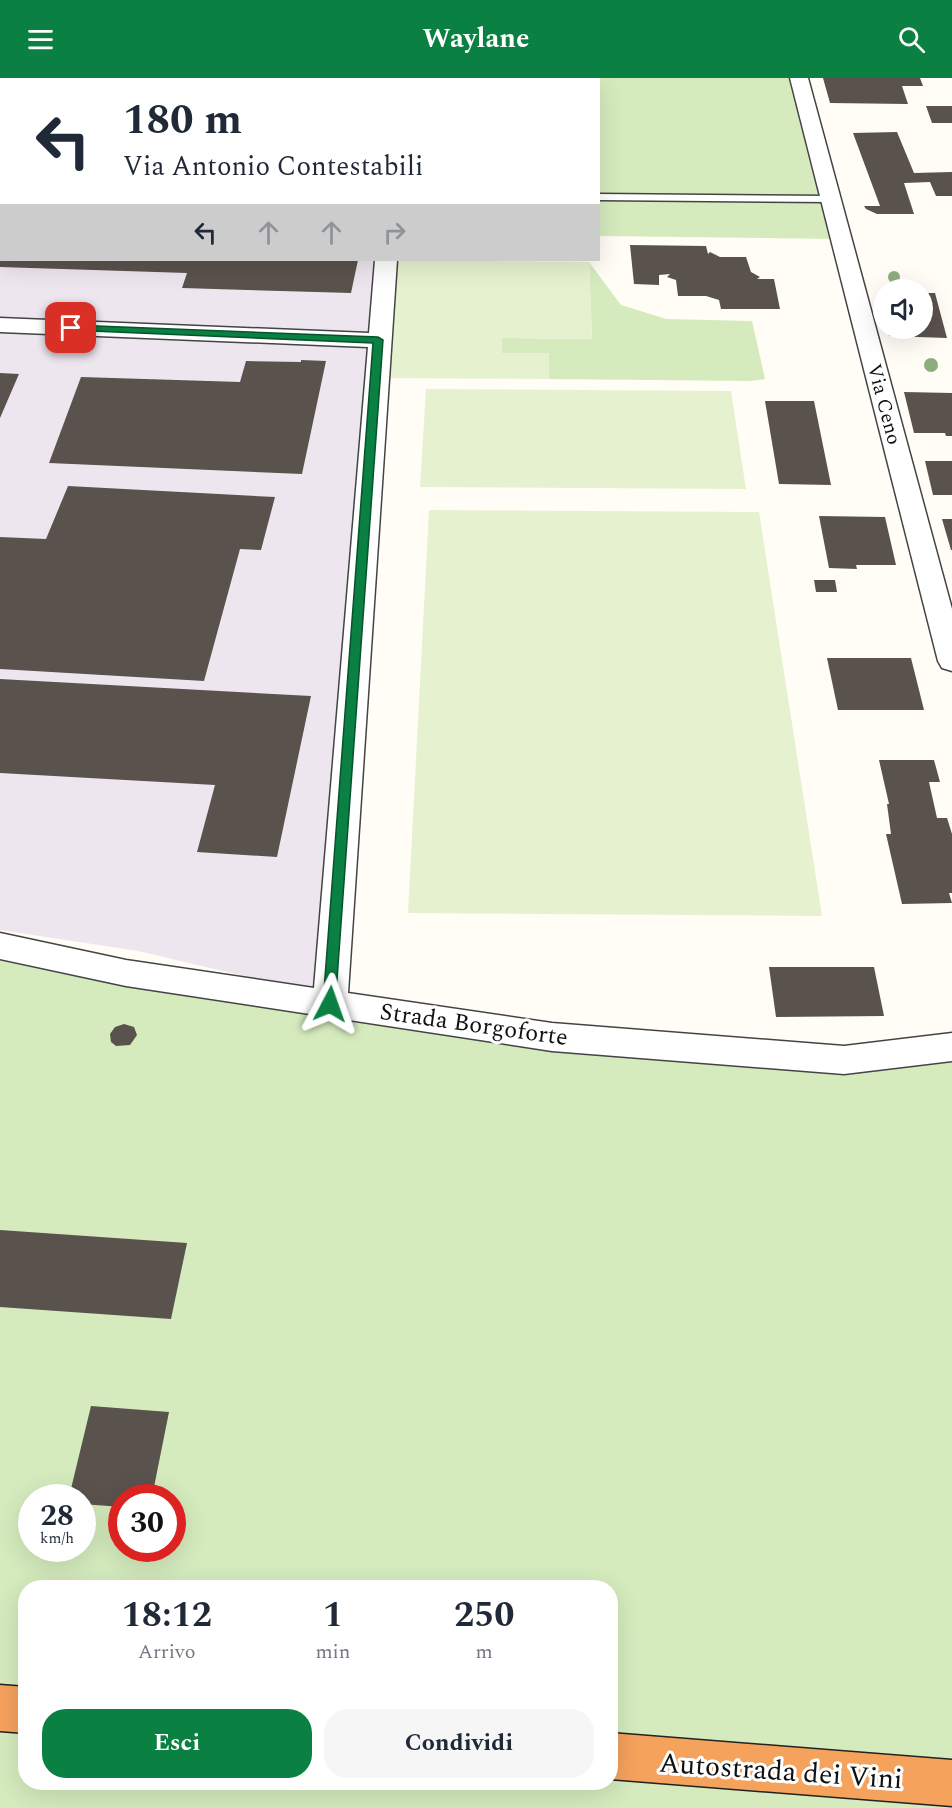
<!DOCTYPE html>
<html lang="it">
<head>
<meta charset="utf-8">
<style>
	body { margin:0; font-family:Spectral,serif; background:#f6f6f7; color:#1f2937; height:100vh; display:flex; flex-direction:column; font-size:22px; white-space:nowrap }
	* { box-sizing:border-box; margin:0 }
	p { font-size:20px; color:#747a83 }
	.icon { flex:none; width:33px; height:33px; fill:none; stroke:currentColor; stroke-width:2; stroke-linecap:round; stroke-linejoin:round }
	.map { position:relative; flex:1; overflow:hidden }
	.sheet { position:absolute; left:18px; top:1502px; width:600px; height:210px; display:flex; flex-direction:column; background:#fff; border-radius:24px; box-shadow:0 6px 24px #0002 }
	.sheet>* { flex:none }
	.guide { position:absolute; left:0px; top:0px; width:600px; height:183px; box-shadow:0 6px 24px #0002; background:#fff; color:#1f2937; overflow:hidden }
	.fabs { position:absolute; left:873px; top:201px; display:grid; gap:12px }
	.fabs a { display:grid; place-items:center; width:60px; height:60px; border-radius:50%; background:#fff; box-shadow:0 6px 24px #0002; font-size:30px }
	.speed { position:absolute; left:18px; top:1406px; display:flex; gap:12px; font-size:30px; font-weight:700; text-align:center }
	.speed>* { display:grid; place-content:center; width:78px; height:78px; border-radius:50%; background:#fff; box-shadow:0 6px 24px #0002; line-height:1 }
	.speed small { font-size:15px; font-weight:400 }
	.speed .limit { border:9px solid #d22; background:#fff; color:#111 }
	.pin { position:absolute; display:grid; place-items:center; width:51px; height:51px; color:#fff; margin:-26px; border-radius:12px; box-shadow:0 3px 9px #0006 }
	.me { position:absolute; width:66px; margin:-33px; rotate:4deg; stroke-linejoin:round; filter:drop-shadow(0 0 4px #0008) }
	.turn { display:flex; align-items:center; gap:21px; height:126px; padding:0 24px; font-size:27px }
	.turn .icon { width:78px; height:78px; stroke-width:2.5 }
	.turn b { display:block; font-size:42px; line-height:51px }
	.lanes { display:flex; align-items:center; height:57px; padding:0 24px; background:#0003; justify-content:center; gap:30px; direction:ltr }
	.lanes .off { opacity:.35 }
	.eta { display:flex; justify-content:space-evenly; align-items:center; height:102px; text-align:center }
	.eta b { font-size:36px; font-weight:700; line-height:42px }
	.button { display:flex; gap:12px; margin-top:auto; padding:12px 24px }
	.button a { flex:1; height:69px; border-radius:24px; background:#0b8043; color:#fff; font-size:24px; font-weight:700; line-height:69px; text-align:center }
	.button a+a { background:#f6f6f7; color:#1f2937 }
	header { display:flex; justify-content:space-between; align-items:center; height:78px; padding:0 24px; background:#0b8043; color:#fff; font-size:27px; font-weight:700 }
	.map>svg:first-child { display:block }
	.industrial { fill:#eee6ef }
	.green { fill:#d5ebbd; fill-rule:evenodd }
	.pitch { fill:#e6f2cf }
	.building { fill:#5a524d }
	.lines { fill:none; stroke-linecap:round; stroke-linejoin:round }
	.lane-casing { stroke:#444; stroke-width:3 }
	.street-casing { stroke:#444; stroke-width:3 }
	.highway-casing { stroke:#222; stroke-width:3 }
	.lane { fill:#fff; fill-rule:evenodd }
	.street { fill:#fff; fill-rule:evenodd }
	.highway { fill:#f5a25d; fill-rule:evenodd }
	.tree { fill:#8dad7f }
	.route { fill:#0b8043; stroke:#07532c; stroke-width:1.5 }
	.labels { text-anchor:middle; stroke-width:6; stroke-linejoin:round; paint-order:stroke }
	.far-street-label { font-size:20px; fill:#111; stroke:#fff }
	.street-label { font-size:24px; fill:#111; stroke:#fff }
	.near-street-label { font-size:28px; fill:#111; stroke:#fff }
</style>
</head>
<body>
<header><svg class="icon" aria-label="menu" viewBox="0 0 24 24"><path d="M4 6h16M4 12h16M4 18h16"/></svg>Waylane<svg class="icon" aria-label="search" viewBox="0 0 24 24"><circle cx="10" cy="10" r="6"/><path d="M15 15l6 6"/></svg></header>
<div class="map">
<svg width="952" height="1730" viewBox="0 0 952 1730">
	<rect width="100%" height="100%" fill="#fffdf5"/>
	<polygon class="industrial" points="0,0 405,0 2,2 2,182 389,182 379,262 330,918 138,873 0,852"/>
	<g class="green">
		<polygon points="404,0 797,0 835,161 599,158 598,2"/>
		<polygon points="589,184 621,227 666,241 752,243 765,301 750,303 549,301 549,275 501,275 502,260 592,261"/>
		<path d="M 0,858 L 330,918 L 847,983 L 952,970 L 952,1730 L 0,1730 ZM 32,1419 L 82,1419 L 82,1470 L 32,1470 ZM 122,1419 L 172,1419 L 172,1470 L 122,1470 ZM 26,1509 L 610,1509 L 610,1704 L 26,1704 Z"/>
	</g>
	<g class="pitch">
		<polygon points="389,182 589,184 592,261 502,260 502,275 549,275 549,301 378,300"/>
		<polygon points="426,311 731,313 746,411 420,409"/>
		<polygon points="429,432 759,434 822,838 408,835"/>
	</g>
	<g class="building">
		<polygon points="823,0 920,0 923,8 902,8 908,26 830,25"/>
		<polygon points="926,28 952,28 952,45 932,45"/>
		<polygon points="897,54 914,95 952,94 952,118 936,118 930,104 904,105 914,136 877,136 866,131 864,128 880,128 853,55"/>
		<polygon points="630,167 706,168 708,176 710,174 720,179 746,179 751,194 760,199 757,201 774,201 780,231 721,231 719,222 706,218 678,218 676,202 667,199 670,196 659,197 659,207 634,206"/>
		<polygon points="0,182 358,182 351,215 182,210 187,195 0,189"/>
		<polygon points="922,215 935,215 947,260 889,258 887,250 922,250"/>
		<polygon points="301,282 326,283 302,396 49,385 81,299 240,304 246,283 301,284"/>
		<polygon points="0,295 19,296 0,340"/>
		<polygon points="904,314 952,315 952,358 946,358 945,355 914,355"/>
		<polygon points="765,323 814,323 831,407 779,406"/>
		<polygon points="925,383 952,383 952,417 933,417"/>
		<polygon points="68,408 275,419 261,472 240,471 204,603 0,591 0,459 46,461"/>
		<polygon points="819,438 885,439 896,487 856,487 857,491 829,490"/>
		<polygon points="942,441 952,441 952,472 951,472"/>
		<polygon points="814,502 835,502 837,514 816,514"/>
		<polygon points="827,580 911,580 924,632 838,632"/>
		<polygon points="0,601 311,618 277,779 197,774 215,707 0,695"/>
		<polygon points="879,682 934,682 940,704 929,704 937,740 947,740 952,756 952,815 949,815 952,825 902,826 886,756 891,756 887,726 889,726"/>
		<polygon points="769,889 874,889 884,938 776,939"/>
		<polygon points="124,946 134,949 137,957 130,967 116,968 111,964 110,956 115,949"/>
		<polygon points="0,1152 187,1165 171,1241 0,1229"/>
		<polygon points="91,1328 169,1334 152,1419 122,1419 122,1429 82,1426 82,1419 69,1419"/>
	</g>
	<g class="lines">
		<g class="lane-casing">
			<polygon id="lane" points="598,116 831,118 837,121 831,124 598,122"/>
		</g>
		<g class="street-casing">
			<g id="street">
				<rect x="394" y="0" width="18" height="2"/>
				<polygon points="790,0 808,0 952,531 952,593 942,590 938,583"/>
				<polygon points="375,182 397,182 348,915 552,945 844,968 952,955 952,983 844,996 552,973 126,908 0,881 0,855 126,882 314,910 368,269 0,254 0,240 369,255"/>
			</g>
		</g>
		<g class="highway-casing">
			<g id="highway">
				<polygon points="0,1607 26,1609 26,1655 0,1653"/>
				<polygon points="610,1655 952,1682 952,1728 610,1701"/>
			</g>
		</g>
		<use href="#lane" class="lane"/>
		<use href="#street" class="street"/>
		<use href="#highway" class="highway"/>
	</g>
	<g class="tree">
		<circle cx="894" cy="199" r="6"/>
		<circle cx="931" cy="287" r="7"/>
	</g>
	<polygon class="route" points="71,247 378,259 383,262 335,929 325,929 323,926 373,265 68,252 66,250"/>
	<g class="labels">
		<g class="far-street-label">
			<text transform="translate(885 326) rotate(75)" y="7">Via Ceno</text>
		</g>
		<g class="street-label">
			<text transform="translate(474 946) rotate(8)" y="8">Strada Borgoforte</text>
		</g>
		<g class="near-street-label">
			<text transform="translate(781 1692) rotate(4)" y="10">Autostrada dei Vini</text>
		</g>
	</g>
</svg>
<div class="fabs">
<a><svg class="icon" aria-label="sound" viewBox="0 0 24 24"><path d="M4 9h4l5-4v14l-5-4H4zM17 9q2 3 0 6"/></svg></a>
</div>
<div class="speed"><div>28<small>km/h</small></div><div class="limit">30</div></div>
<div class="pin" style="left:71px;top:250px;background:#d93025"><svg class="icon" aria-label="arrive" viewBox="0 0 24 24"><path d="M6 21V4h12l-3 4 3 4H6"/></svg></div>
<svg class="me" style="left:330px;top:926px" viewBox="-20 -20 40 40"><path d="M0-17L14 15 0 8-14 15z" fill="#0b8043" stroke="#fff" stroke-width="4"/></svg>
<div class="guide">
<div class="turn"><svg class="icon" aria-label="left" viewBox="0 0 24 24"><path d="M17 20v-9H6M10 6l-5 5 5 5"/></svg><div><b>180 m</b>Via Antonio Contestabili</div></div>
<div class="lanes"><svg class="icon" aria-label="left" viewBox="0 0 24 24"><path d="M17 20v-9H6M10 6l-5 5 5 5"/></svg><svg class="icon off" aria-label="ahead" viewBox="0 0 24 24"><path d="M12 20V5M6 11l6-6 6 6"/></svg><svg class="icon off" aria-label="ahead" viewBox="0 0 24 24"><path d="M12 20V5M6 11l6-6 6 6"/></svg><svg class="icon off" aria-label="right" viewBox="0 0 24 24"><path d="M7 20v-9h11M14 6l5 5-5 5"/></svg></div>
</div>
<section class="sheet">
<div class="eta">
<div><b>18:12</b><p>Arrivo</p></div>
<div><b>1</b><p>min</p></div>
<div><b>250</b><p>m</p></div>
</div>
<div class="button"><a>Esci</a><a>Condividi</a></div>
</section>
</div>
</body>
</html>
